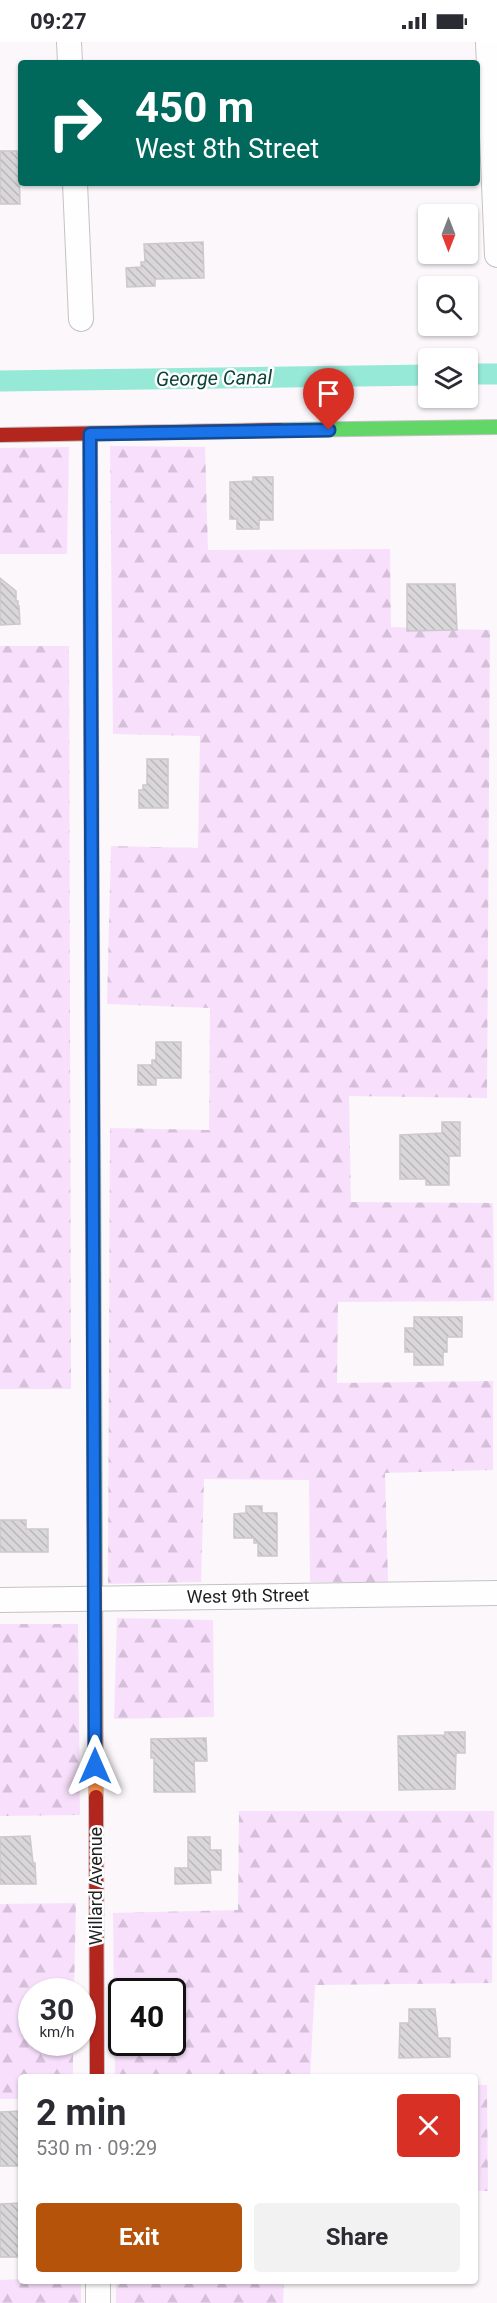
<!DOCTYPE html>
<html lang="en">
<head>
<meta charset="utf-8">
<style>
	body { margin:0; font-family:Roboto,sans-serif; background:#f2f2f3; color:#2b2b33; height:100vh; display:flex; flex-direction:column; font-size:22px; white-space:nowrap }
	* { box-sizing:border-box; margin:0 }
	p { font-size:20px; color:#7c7c81 }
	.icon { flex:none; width:33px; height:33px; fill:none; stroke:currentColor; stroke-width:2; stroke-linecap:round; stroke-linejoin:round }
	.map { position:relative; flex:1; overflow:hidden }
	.panel { position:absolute; left:18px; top:2032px; width:460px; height:210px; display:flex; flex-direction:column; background:#fff; border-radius:6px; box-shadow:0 2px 4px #0004 }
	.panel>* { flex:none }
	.guide { position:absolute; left:18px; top:18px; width:462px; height:126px; border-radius:6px; box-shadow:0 2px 4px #0004; background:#00695c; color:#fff; overflow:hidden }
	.needle { width:39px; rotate:180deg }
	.buttons { position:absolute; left:418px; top:162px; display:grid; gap:12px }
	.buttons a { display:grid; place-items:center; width:60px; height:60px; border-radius:6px; background:#fff; box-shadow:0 2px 4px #0004; font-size:30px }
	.speed { position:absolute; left:18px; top:1936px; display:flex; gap:12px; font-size:30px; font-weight:700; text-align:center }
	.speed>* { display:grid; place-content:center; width:78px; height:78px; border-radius:50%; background:#fff; box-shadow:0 2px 4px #0004; line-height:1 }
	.speed small { font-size:15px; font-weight:400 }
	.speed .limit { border:3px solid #111; border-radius:9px; background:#fff; color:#111 }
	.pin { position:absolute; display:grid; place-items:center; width:51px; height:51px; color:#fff; margin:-62px -26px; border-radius:50% 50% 50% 0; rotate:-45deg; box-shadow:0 0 6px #0007 }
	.pin .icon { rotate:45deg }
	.me { position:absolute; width:66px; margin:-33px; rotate:0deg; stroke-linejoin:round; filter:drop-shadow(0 0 4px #0008) }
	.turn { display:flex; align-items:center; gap:21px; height:126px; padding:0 18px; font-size:27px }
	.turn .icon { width:78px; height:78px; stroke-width:2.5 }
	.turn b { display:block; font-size:42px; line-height:51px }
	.round { display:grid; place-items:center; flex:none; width:63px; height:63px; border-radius:6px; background:#f2f2f3 }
	.summary { display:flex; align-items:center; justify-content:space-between; height:102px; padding:0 18px }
	h1 { font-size:36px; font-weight:700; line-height:45px }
	.cta { display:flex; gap:12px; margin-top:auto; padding:12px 18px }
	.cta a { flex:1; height:69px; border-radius:6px; background:#b45309; color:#fff; font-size:24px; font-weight:700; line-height:69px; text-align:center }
	.cta a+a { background:#f2f2f3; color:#2b2b33 }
	.status { display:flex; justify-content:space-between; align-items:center; height:42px; padding:0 30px; background:#fff; direction:ltr }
	.status svg { height:16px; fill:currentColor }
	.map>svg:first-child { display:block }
	.forest { fill:url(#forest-firs); fill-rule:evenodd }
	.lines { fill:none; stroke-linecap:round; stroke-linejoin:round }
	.canal { stroke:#96e8d7; stroke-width:21 }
	.building { fill:url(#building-back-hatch); stroke:#ccc9cc; stroke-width:1.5 }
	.street-casing { stroke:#c5c2c5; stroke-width:26 }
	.fast-casing { stroke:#c5c2c5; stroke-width:16 }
	.slow-casing { stroke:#c5c2c5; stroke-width:16 }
	.jam-casing { stroke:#c5c2c5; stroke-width:16 }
	.street { stroke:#fefefe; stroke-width:24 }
	.fast { stroke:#63d668; stroke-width:14 }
	.slow { stroke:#ff974d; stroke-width:14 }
	.jam { stroke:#b3261e; stroke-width:14 }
	.route-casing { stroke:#114b97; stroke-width:15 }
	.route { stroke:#1a73e8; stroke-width:10 }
	.labels { text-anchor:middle; stroke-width:5; stroke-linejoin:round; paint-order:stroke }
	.street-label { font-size:18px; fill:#201e21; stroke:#fff }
	.water-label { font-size:20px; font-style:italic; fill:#0d443a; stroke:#fff }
</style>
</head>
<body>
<div class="status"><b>09:27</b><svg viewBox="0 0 49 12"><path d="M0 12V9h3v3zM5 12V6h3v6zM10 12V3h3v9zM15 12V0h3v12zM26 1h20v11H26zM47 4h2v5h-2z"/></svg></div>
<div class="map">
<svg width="497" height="2261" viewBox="0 0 497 2261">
	<defs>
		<pattern id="forest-firs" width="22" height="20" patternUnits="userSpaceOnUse" patternTransform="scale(1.5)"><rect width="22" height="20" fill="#f8e0fc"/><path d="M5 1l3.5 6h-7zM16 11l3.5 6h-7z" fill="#d4c0d8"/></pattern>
		<pattern id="building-back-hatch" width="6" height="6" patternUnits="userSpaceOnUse" patternTransform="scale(1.5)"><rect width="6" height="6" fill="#dad7da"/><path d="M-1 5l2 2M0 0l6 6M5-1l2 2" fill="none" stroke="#bbb8bb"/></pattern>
	</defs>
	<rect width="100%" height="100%" fill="#fbf7fb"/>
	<g class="forest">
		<polygon points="110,404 205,405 208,508 390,507 391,585 490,588 487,1056 349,1054 351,1160 493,1161 494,1259 338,1260 337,1341 493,1339 493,1428 385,1431 388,1540 310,1540 309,1438 204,1437 201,1540 108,1542 110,1086 209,1088 210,966 107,962 111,804 198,806 200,694 113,692"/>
		<polygon points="69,405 67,512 0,512 0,406"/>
		<polygon points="0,604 69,604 71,1347 0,1347"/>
		<polygon points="117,1576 213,1578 214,1675 114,1677"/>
		<polygon points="0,1582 78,1582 80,1773 0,1774"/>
		<path d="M 239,1769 L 494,1769 L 492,1941 L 315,1943 L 310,2035 L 115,2035 L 113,1871 L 238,1868 ZM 122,1950 L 172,1950 L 172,2001 L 122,2001 Z"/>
		<polygon points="76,1861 74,1950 32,1950 32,2001 73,2001 73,2035 21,2036 21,2057 0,2057 0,1862"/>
		<polygon points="476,2043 487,2043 488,2149 476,2149"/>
		<polygon points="21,2237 21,2240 81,2240 81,2261 0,2261 0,2238"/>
		<polygon points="116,2240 284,2240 283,2261 116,2261"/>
	</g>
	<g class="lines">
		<g class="canal">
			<polyline points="468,332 497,332"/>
			<polyline points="0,339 429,333"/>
		</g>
	</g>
	<g class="building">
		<polygon points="0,109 17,109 17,112 19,112 20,162 0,162"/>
		<polygon points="203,200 204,236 155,237 155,244 127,245 126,226 141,225 141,220 145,220 144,202"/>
		<polygon points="253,435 273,435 273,478 259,478 259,487 237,487 237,477 230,477 230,440 253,439"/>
		<polygon points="0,536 16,549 16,559 18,559 18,564 19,564 20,582 0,583"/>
		<polygon points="407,542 455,542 457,588 407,589"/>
		<polygon points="147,717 168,717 168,766 139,766 139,748 143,748 143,743 147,743"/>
		<polygon points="156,1000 181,1000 181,1036 156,1036 156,1043 138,1043 138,1023 152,1023 152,1018 156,1018"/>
		<polygon points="442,1080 460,1080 460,1114 449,1114 449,1143 426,1143 426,1137 400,1137 400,1093 442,1091"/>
		<polygon points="414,1275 462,1275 462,1295 447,1295 447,1310 443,1310 443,1323 414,1323 414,1310 405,1310 405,1286 414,1286"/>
		<polygon points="246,1464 262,1464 262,1471 277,1471 277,1514 258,1514 258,1501 254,1501 254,1496 234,1496 234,1472 246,1471"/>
		<polygon points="0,1478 26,1478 26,1487 48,1487 48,1510 0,1510"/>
		<polygon points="445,1690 465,1690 465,1711 456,1711 455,1747 399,1748 398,1694 445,1693"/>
		<polygon points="206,1696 207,1719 194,1719 195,1750 154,1750 154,1716 151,1716 151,1697"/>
		<polygon points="30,1794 33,1821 35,1821 36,1842 0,1842 0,1795"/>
		<polygon points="188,1795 210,1795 210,1808 221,1808 221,1828 210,1828 211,1841 175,1842 175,1826 188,1826"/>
		<polygon points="409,1967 435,1967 438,1996 450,1996 450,2015 399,2016 400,1981 409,1981"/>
		<polygon points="21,2069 21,2124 0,2124 0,2070"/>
		<polygon points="21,2161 21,2215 0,2215 0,2162"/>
	</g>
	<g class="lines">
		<g class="street-casing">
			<g id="street">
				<polyline points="69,0 70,21"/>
				<polyline points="488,0 497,213"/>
				<polyline points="75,141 81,277"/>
				<polyline points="0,1558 497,1551"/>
				<polyline points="98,2240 98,2261"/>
			</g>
		</g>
		<g class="fast-casing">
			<g id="fast">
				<polyline points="280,388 497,385"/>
				<polyline points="93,1091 95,1512"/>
			</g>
		</g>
		<g class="slow-casing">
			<g id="slow">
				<polyline points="90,392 91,679"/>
				<polyline points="95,1512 96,1755"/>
			</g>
		</g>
		<g class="jam-casing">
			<g id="jam">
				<polyline points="0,393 280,388"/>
				<polyline points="91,679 93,1091"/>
				<polyline points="96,1755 97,2036"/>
			</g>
		</g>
		<use href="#street" class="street"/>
		<use href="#fast" class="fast"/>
		<use href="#slow" class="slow"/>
		<use href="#jam" class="jam"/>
	</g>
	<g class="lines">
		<g class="route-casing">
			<polyline id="route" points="95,1724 90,392 329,388"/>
		</g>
		<use href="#route" class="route"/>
	</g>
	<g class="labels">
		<g class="street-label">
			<text transform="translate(248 1554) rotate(-1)" y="6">West 9th Street</text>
			<text transform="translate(96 1844) rotate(-90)" y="6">Willard Avenue</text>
		</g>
		<g class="water-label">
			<text transform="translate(214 336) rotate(-1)" y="7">George Canal</text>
		</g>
	</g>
</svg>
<div class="buttons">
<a><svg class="needle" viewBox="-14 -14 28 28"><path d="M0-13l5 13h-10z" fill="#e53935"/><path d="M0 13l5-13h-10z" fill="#7c7c81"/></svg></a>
<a><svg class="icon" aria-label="search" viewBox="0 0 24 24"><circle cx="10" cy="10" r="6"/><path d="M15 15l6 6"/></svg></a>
<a><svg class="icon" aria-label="layers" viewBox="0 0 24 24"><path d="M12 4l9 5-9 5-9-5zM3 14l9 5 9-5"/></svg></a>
</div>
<div class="speed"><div>30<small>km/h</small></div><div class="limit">40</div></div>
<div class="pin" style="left:329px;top:388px;background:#d93025"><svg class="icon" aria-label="arrive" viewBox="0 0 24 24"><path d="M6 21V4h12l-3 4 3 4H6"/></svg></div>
<svg class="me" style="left:95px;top:1724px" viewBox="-20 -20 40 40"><path d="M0-17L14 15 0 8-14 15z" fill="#1a73e8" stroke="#fff" stroke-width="4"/></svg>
<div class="guide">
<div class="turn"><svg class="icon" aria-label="right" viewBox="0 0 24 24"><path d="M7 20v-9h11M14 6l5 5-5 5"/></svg><div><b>450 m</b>West 8th Street</div></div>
</div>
<section class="panel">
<div class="summary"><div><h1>2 min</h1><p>530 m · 09:29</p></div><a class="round" style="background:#d93025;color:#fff"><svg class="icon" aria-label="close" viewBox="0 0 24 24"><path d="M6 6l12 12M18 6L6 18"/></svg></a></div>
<div class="cta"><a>Exit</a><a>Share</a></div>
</section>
</div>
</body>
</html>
